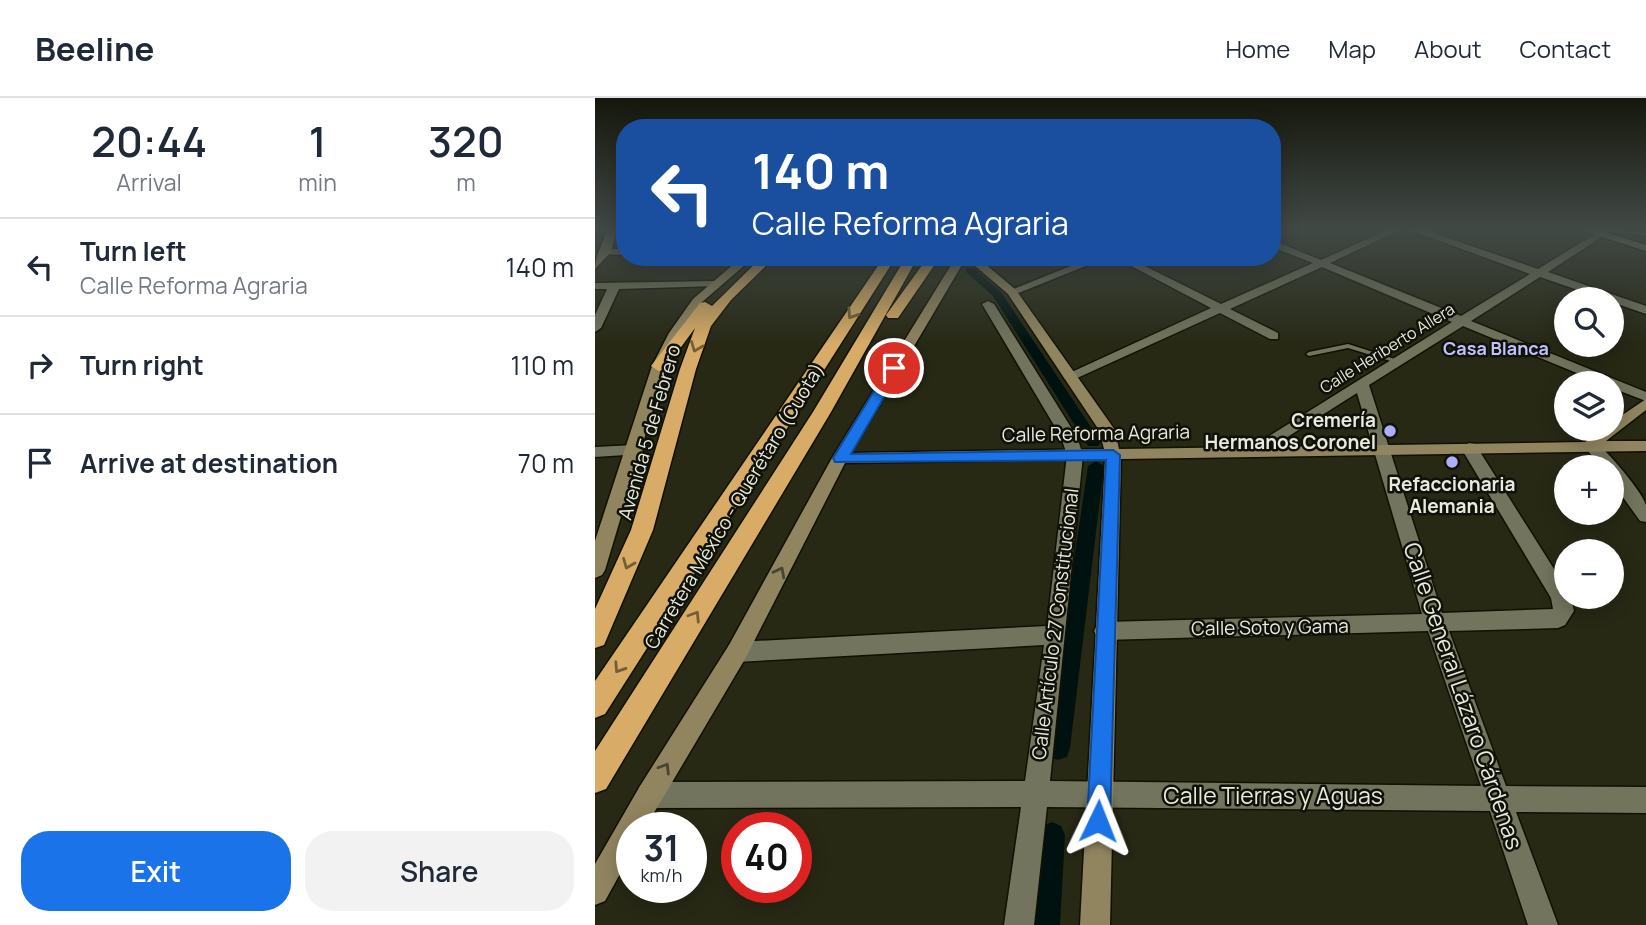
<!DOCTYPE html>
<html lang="en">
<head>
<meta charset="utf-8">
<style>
	body { margin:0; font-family:Manrope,sans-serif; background:#f2f2f3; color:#1f2937; height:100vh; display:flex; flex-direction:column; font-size:26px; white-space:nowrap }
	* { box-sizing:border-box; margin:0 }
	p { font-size:23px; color:#747a83 }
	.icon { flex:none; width:38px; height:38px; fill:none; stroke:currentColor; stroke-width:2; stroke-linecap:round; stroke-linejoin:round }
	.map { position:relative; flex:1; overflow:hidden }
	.details { display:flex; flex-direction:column; background:#fff; width:595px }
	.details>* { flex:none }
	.top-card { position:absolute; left:21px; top:21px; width:665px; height:147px; border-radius:28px; box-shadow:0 4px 18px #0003; background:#1a4fa0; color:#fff; overflow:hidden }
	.buttons { position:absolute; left:959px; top:189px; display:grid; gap:14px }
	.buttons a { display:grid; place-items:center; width:70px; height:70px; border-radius:50%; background:#fff; box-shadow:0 4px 18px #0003; font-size:35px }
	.speed { position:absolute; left:21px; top:714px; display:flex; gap:14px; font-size:35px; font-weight:700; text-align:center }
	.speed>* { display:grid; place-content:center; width:91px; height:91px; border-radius:50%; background:#fff; box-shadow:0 4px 18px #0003; line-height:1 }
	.speed small { font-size:18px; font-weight:400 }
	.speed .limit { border:10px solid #d22; background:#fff; color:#111 }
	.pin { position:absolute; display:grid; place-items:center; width:60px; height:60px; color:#fff; margin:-30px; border:4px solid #fff; border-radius:50%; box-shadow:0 2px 7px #0007 }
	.me { position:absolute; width:77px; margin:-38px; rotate:2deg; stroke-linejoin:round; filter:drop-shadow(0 0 5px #0008) }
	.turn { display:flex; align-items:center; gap:24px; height:147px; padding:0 21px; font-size:32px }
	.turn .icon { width:91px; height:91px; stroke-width:2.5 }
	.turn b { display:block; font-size:49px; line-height:60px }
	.eta { display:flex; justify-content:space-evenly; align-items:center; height:119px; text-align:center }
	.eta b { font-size:42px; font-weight:600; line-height:49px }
	.cta { display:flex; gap:14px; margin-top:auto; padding:14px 21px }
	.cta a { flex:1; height:80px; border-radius:28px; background:#1a73e8; color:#fff; font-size:28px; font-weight:600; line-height:80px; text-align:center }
	.cta a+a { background:#f2f2f3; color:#1f2937 }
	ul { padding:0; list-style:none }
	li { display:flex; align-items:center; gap:21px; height:98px; padding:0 21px; border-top:2px solid #e0e1e3 }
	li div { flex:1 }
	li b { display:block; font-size:26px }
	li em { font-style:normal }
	header { display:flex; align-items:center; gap:42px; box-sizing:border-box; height:98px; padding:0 35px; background:#fff; border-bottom:2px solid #e0e1e3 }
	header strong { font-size:33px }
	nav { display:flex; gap:38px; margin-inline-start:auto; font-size:24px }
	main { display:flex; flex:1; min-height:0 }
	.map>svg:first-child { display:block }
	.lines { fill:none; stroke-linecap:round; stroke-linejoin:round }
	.canal { fill:#00120f; fill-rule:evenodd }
	.lane-casing { stroke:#101102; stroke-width:3 }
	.street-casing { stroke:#101102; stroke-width:3 }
	.secondary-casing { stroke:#101102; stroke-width:3 }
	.highway-casing { stroke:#101102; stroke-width:3 }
	.lane { fill:#72745d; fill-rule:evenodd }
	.street { fill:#72745d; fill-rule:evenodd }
	.secondary { fill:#918560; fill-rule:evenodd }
	.highway { fill:#d8ac66; fill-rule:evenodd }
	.oneway { stroke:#745e37 }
	.oneway2 { stroke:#4a4530 }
	.route { fill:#1a73e8; stroke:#114b97; stroke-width:2 }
	.poi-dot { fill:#acaffb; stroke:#101108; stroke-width:2.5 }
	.labels { text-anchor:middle; stroke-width:5; stroke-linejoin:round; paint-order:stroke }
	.far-street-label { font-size:16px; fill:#e8eadd; stroke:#101108 }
	.far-neighbourhood-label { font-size:18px; font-weight:bold; fill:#bfc2fb; stroke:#101108 }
	.poi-label { font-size:19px; font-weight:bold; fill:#e8eadd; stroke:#101108; text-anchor:end }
	.street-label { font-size:19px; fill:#e8eadd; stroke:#101108 }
	.near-street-label { font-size:23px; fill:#e8eadd; stroke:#101108 }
</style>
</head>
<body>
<header>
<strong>Beeline</strong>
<nav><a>Home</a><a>Map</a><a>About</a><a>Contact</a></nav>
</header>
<main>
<section class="details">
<div class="eta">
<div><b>20:44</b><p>Arrival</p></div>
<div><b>1</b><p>min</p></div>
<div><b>320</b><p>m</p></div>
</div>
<ul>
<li><svg class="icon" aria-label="left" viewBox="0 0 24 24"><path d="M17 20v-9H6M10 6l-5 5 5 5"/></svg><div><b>Turn left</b><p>Calle Reforma Agraria</p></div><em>140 m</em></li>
<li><svg class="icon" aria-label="right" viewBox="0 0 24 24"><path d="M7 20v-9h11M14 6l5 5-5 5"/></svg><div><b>Turn right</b></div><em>110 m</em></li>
<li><svg class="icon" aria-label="arrive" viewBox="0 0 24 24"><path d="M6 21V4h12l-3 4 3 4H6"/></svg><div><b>Arrive at destination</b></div><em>70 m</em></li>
</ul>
<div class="cta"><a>Exit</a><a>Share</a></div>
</section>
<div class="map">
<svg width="1051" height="827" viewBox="0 0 1051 827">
	<rect width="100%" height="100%" fill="#272915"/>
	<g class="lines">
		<g class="canal">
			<polygon points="371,170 379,170 406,194 506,344 503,348 493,348 398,198 371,174"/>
			<polygon points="501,363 509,368 475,650 472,659 463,662 454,659 451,650 493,368"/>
			<polygon points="457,724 466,728 470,737 465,827 435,827 444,737 448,728"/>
		</g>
		<g class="lane-casing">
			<g id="lane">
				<polygon points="1012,132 1051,135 1051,137 1010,134 1010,132"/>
				<polygon points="753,246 806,263 807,264 806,265 802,265 753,250 714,258 711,256 714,254"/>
			</g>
		</g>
		<g class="street-casing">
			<g id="street">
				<polygon points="794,131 807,131 735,165 866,218 935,176 812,131 827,131 943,171 1008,131 1019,131 953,174 1051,208 1051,216 1017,204 1017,201 1009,201 945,179 876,223 1051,294 1051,303 1017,290 1017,285 1006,285 868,228 774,287 847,515 958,511 956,500 866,350 874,345 880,346 971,490 971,499 976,499 979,513 970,527 963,530 854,533 911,688 1051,689 1051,715 921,714 963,827 933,827 895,713 452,709 439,827 409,827 426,709 54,710 45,706 41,697 45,688 54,684 430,683 449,547 142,564 134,561 131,554 134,547 142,544 452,528 472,357 466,339 387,206 393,203 399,206 482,339 488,357 455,683 886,688 833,533 509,542 502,539 499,533 502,527 509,524 827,516 762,295 664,357 658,358 650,353 857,224 727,169 635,211 683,235 683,241 675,241 625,215 480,281 470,281 468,278 616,210 519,159 532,159 626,206 718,165 677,149 677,142 726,162"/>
				<polygon points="11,151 30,151 30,157 7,156 7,152"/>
				<polygon points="498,159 513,159 421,196 411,194"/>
				<polygon points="119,183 125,186 123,188 24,191 6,230 0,234 0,217 12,191 0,191 0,185"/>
				<path d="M 996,342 C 1007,345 1049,396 1051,407 C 1051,412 1051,419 1051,424 L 1045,423 L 1017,384 L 1017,369 L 1006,369 L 988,347 Z"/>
				<polygon points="40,347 48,352 46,356 0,359 0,349"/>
			</g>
		</g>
		<g class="secondary-casing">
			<g id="secondary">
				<path d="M 12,131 L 22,131 L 16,154 L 0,171 C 0,158 8,145 12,131 Z"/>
				<polygon points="983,131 999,131 1051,147 1051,153"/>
				<polygon points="147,159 159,159 106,205 86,235 71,268 10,472 7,477 0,480 0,443 57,268 74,235 98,201"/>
				<path d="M 361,159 L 382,159 L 421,192 L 520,332 L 524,351 L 990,344 L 1007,331 L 1017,331 L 1017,324 L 1051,301 L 1051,312 L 1011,343 L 1051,343 L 1051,353 L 526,361 L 515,827 L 485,827 L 510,361 L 250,365 L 150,561 L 50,730 L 37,730 L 37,754 L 10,803 L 0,807 L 0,766 L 45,688 L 134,547 L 237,360 ZM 371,160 L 413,196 L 504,332 L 509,351 L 256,355 Z"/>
			</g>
		</g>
		<g class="highway-casing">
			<g id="highway">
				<polygon points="167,159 180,159 136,202 116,228 101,271 58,432 9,547 0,550 0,511 36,432 85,271 100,230 70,271 64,273 56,268 105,205 110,204 117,208"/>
				<polygon points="289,159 301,159 10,616 0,620 0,583"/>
				<polygon points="311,159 323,159 236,314 11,691 0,695 0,653 218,314"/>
				<polygon points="333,159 345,159 303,220 293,220 291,217"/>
			</g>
		</g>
		<use href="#lane" class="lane"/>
		<use href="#street" class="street"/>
		<use href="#secondary" class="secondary"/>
		<use href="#highway" class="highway"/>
	</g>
	<defs><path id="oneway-chevron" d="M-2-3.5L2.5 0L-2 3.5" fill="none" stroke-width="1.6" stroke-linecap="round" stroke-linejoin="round" transform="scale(1.75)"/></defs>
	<g class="oneway">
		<use href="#oneway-chevron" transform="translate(257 216) rotate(123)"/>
		<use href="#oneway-chevron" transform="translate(101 249) rotate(111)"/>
		<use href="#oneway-chevron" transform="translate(33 466) rotate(112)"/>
		<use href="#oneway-chevron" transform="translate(100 518) rotate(-58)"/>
		<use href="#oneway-chevron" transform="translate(24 570) rotate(123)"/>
	</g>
	<g class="oneway2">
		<use href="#oneway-chevron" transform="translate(185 474) rotate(-62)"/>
		<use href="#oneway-chevron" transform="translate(70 670) rotate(-58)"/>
	</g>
	<linearGradient id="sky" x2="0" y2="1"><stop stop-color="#15170c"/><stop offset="0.53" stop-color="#414946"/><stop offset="1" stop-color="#414946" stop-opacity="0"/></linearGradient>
	<rect width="1051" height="247" fill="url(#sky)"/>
	<polygon class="route" points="299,267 306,270 256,356 518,352 525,357 515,723 512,731 503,735 495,731 492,723 511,362 240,364 238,360 293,270"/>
	<g class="poi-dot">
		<circle cx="795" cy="333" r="7"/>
		<circle cx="857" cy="364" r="7"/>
	</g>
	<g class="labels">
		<g class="far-street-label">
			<text transform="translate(792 250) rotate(-32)" y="6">Calle Heriberto Allera</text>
		</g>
		<g class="far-neighbourhood-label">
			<text x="901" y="257">Casa Blanca</text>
		</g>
		<g class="poi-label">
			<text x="781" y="329">Cremería<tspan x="781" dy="22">Hermanos Coronel</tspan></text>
			<text x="857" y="393" text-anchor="middle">Refaccionaria<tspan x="857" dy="22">Alemania</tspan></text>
		</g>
		<g class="street-label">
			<text transform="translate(54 334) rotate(-74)" y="7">Avenida 5 de Febrero</text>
			<text transform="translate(501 335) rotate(-1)" y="7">Calle Reforma Agraria</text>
			<text transform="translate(139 408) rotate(-59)" y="7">Carretera México - Querétaro (Cuota)</text>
			<text transform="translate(460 526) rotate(-83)" y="7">Calle Artículo 27 Constitucional</text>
			<text transform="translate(675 529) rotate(-1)" y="7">Calle Soto y Gama</text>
		</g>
		<g class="near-street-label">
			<text transform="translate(868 598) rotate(71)" y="8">Calle General Lázaro Cárdenas</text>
			<text x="678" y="706">Calle Tierras y Aguas</text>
		</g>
	</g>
</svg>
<div class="buttons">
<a><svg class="icon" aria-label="search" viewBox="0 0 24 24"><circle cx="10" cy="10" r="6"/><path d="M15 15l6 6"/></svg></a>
<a><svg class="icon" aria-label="layers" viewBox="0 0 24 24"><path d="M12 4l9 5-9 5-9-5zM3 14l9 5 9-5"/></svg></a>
<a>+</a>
<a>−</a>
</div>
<div class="speed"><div>31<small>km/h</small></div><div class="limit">40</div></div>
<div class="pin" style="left:299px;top:270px;background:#d93025"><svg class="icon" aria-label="arrive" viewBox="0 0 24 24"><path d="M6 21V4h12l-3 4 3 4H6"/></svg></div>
<svg class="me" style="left:503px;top:723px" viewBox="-20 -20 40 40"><path d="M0-17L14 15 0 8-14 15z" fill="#1a73e8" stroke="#fff" stroke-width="4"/></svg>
<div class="top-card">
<div class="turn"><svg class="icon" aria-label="left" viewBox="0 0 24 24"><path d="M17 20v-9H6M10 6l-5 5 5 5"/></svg><div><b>140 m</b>Calle Reforma Agraria</div></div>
</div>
</div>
</main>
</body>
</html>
